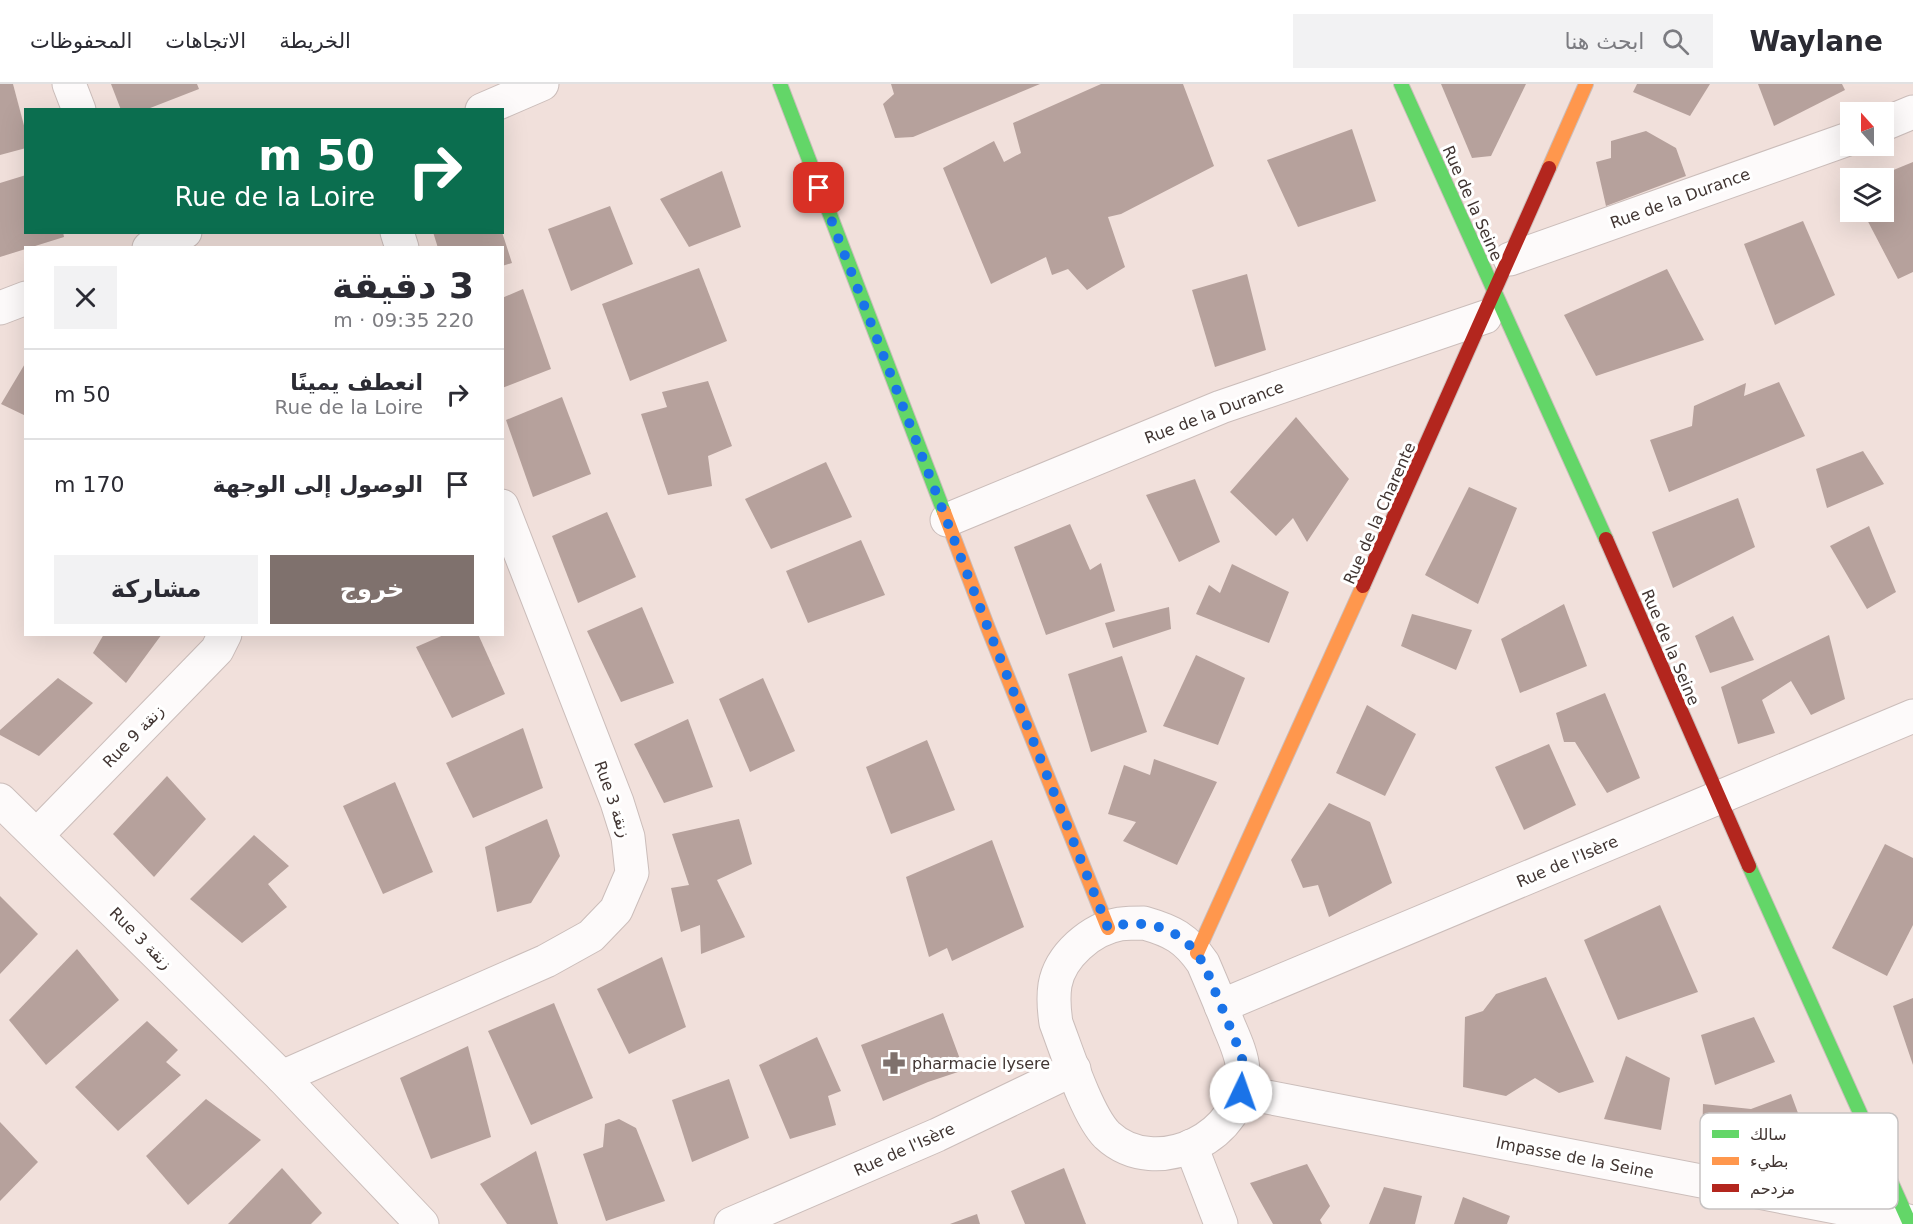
<!DOCTYPE html>
<html lang="ar">
<head>
<meta charset="utf-8">
<style>
	body { margin:0; font-family:"DejaVu Sans","Noto Sans Arabic",sans-serif; background:#f2f2f3; color:#2b2b33; direction:rtl; height:100vh; display:flex; flex-direction:column; font-size:22px; white-space:nowrap }
	* { box-sizing:border-box; margin:0 }
	p { font-size:20px; color:#7c7c81 }
	.icon { flex:none; width:33px; height:33px; fill:none; stroke:currentColor; stroke-width:2; stroke-linecap:round; stroke-linejoin:round }
	.map { position:relative; flex:1; overflow:hidden; direction:ltr }
	.panel { position:absolute; left:24px; top:162px; width:480px; height:390px; display:flex; flex-direction:column; background:#fff; border-radius:0px; box-shadow:0 6px 24px #0002; direction:rtl }
	.panel>* { flex:none }
	.top-card { position:absolute; left:24px; top:24px; width:480px; height:126px; border-radius:0px; box-shadow:0 6px 24px #0002; direction:rtl; background:#0b6e4f; color:#fff; overflow:hidden }
	.needle { width:39px; rotate:339deg }
	.fabs { position:absolute; left:1840px; top:18px; display:grid; gap:12px }
	.fabs a { display:grid; place-items:center; width:54px; height:54px; border-radius:0px; background:#fff; box-shadow:0 6px 24px #0002; font-size:30px }
	.pin { position:absolute; display:grid; place-items:center; width:51px; height:51px; color:#fff; margin:-26px; border-radius:12px; box-shadow:0 3px 9px #0006 }
	.me { position:absolute; width:66px; margin:-33px; rotate:3deg; stroke-linejoin:round; filter:drop-shadow(0 0 4px #0008) }
	.turn { display:flex; align-items:center; gap:21px; height:126px; padding:0 30px; font-size:27px }
	.turn .icon { width:78px; height:78px; stroke-width:2.5 }
	.turn b { display:block; font-size:42px; line-height:51px }
	.round { display:grid; place-items:center; flex:none; width:63px; height:63px; border-radius:0px; background:#f2f2f3 }
	.headline { display:flex; align-items:center; justify-content:space-between; height:102px; padding:0 30px }
	h1 { font-size:36px; font-weight:600; line-height:45px }
	.primary-button { display:flex; gap:12px; margin-top:auto; padding:12px 30px }
	.primary-button a { flex:1; height:69px; border-radius:0px; background:#7f716d; color:#fff; font-size:24px; font-weight:600; line-height:69px; text-align:center }
	.primary-button a+a { background:#f2f2f3; color:#2b2b33 }
	ul { padding:0; list-style:none }
	li { display:flex; align-items:center; gap:18px; height:90px; padding:0 30px; border-top:2px solid #e1e1e2 }
	li div { flex:1 }
	li b { display:block; font-size:22px }
	li em { font-style:normal }
	header { display:flex; align-items:center; gap:36px; box-sizing:border-box; height:84px; padding:0 30px; background:#fff; border-bottom:2px solid #e1e1e2 }
	header strong { font-size:28px }
	nav { display:flex; gap:33px; margin-inline-start:auto; font-size:21px }
	.search { width:420px; height:54px; background:#f2f2f3; display:flex; align-items:center; gap:15px; box-sizing:border-box; padding:0 21px; border-radius:0px; color:#7c7c81; font-size:22px }
	.map>svg:first-child { display:block }
	.building { fill:#b6a19c }
	.lines { fill:none; stroke-linecap:round; stroke-linejoin:round }
	.street-casing { stroke:#cbbdba; stroke-width:35 }
	.fast-casing { stroke:#cbbdba; stroke-width:16 }
	.slow-casing { stroke:#cbbdba; stroke-width:16 }
	.jam-casing { stroke:#cbbdba; stroke-width:16 }
	.street { stroke:#fdfafa; stroke-width:33 }
	.fast { stroke:#63d668; stroke-width:14 }
	.slow { stroke:#ff974d; stroke-width:14 }
	.jam { stroke:#b3261e; stroke-width:14 }
	.route { stroke:#1a73e8; stroke-width:10; stroke-dasharray:0 18 }
	.labels { text-anchor:middle; stroke-width:6; stroke-linejoin:round; paint-order:stroke }
	.street-label { font-size:16px; fill:#413532; stroke:#fff }
	.poi-label { font-size:16px; fill:#413532; stroke:#fff; text-anchor:start }
	.key { fill:#fff; stroke:#c6c2c2; stroke-width:1.5 }
	.key-label { font-size:16px; fill:#413532 }
</style>
</head>
<body>
<header>
<strong>Waylane</strong>
<div class="search"><svg class="icon" aria-label="search" viewBox="0 0 24 24"><circle cx="10" cy="10" r="6"/><path d="M15 15l6 6"/></svg>ابحث هنا</div>
<nav><a>الخريطة</a><a>الاتجاهات</a><a>المحفوظات</a></nav>
</header>
<div class="map">
<svg width="1913" height="1140" viewBox="0 0 1913 1140">
	<rect width="100%" height="100%" fill="#f1e0db"/>
	<g class="building">
		<polygon points="0,0 13,0 26,49 26,64 0,71"/>
		<polygon points="111,0 197,0 199,5 145,26 121,26"/>
		<polygon points="891,0 1040,0 913,53 895,54 883,20 894,10"/>
		<polygon points="1101,0 1183,0 1214,82 1121,130 1108,133 1125,183 1087,206 1068,185 1052,191 1046,173 991,200 943,84 994,57 1004,78 1021,69 1013,39"/>
		<polygon points="1441,0 1526,0 1491,72 1472,74"/>
		<polygon points="1637,0 1710,0 1690,32 1633,8"/>
		<polygon points="1758,0 1842,0 1845,6 1774,42"/>
		<polygon points="1352,45 1376,117 1298,143 1267,76"/>
		<polygon points="1646,47 1676,64 1686,92 1606,122 1596,78 1611,74 1611,57"/>
		<polygon points="1913,78 1913,188 1898,195 1863,128 1884,128 1884,94 1874,94"/>
		<polygon points="722,87 741,143 689,163 660,115"/>
		<polygon points="26,91 26,148 63,148 64,153 0,173 0,99"/>
		<polygon points="610,122 633,180 571,207 548,145"/>
		<polygon points="1803,137 1835,211 1775,241 1744,160"/>
		<polygon points="433,148 502,148 512,179 502,182 502,164 438,164"/>
		<polygon points="699,184 727,257 630,297 602,220"/>
		<polygon points="1667,185 1704,256 1596,292 1564,231"/>
		<polygon points="1247,190 1266,266 1215,283 1192,206"/>
		<polygon points="523,205 551,285 502,304 502,214"/>
		<polygon points="26,278 26,332 1,320"/>
		<polygon points="708,297 732,362 708,372 712,402 668,411 641,330 667,323 662,308"/>
		<polygon points="1779,298 1805,352 1669,408 1650,356 1692,342 1694,322 1746,299 1744,312"/>
		<polygon points="562,313 591,390 533,413 506,336"/>
		<polygon points="1296,333 1349,395 1307,458 1293,434 1276,452 1230,408"/>
		<polygon points="1863,367 1884,400 1827,424 1816,385"/>
		<polygon points="826,378 852,433 771,465 745,415"/>
		<polygon points="1195,395 1220,458 1179,478 1146,411"/>
		<polygon points="1469,403 1517,424 1478,520 1425,491"/>
		<polygon points="1738,414 1755,463 1673,504 1652,448"/>
		<polygon points="607,428 636,493 578,519 552,452"/>
		<polygon points="1070,440 1090,486 1101,479 1115,527 1046,551 1014,463"/>
		<polygon points="1869,442 1896,508 1867,525 1830,462"/>
		<polygon points="861,456 885,511 808,539 786,487"/>
		<polygon points="1232,480 1289,508 1269,559 1196,530 1209,501 1220,509"/>
		<polygon points="1564,520 1587,582 1520,609 1501,555"/>
		<polygon points="642,523 674,599 621,618 587,547"/>
		<polygon points="1169,523 1171,545 1113,564 1105,539"/>
		<polygon points="1412,530 1472,546 1456,586 1401,562"/>
		<polygon points="1733,532 1754,576 1710,589 1695,552"/>
		<polygon points="104,550 162,550 126,599 93,569"/>
		<polygon points="446,550 478,550 505,610 452,634 416,563"/>
		<polygon points="1829,551 1845,615 1811,631 1791,597 1762,616 1775,649 1738,660 1721,603"/>
		<polygon points="1196,571 1245,594 1218,661 1163,642"/>
		<polygon points="1122,572 1147,648 1091,668 1068,590"/>
		<polygon points="58,594 93,619 39,672 0,651 0,646"/>
		<polygon points="763,594 795,667 750,688 719,615"/>
		<polygon points="1605,609 1640,694 1607,709 1575,658 1564,658 1556,629"/>
		<polygon points="1367,621 1416,650 1385,712 1336,689"/>
		<polygon points="688,635 713,703 664,719 634,660"/>
		<polygon points="523,644 543,704 473,734 446,679"/>
		<polygon points="927,656 955,726 891,750 866,683"/>
		<polygon points="1549,660 1576,721 1524,746 1495,683"/>
		<polygon points="1154,675 1217,698 1177,781 1123,757 1136,738 1108,730 1124,681 1150,691"/>
		<polygon points="167,692 206,735 154,793 113,750"/>
		<polygon points="395,698 433,788 383,810 343,722"/>
		<polygon points="1329,719 1370,738 1392,799 1329,833 1318,801 1303,804 1291,776"/>
		<polygon points="547,735 560,772 531,819 497,828 485,763"/>
		<polygon points="739,735 752,780 717,796 745,853 701,870 700,841 681,848 671,804 689,801 672,750"/>
		<polygon points="254,751 289,782 268,800 287,823 242,859 190,815"/>
		<polygon points="992,756 1024,843 952,877 947,864 929,873 906,793"/>
		<polygon points="1885,760 1913,774 1913,841 1887,892 1832,864"/>
		<polygon points="0,812 38,850 0,890"/>
		<polygon points="1660,821 1698,908 1618,936 1584,856"/>
		<polygon points="77,865 119,916 46,981 9,936"/>
		<polygon points="662,873 686,943 629,970 597,905"/>
		<polygon points="1546,893 1594,998 1559,1009 1535,994 1506,1012 1463,1003 1465,933 1483,927 1496,910"/>
		<polygon points="1913,914 1913,981 1893,922"/>
		<polygon points="554,919 593,1014 531,1041 488,947"/>
		<polygon points="943,929 964,986 928,998 883,1017 861,961"/>
		<polygon points="1754,933 1775,978 1715,1001 1701,951"/>
		<polygon points="147,937 178,966 166,978 181,991 118,1047 75,1003"/>
		<polygon points="817,953 841,1007 828,1012 836,1041 790,1055 759,981"/>
		<polygon points="468,962 491,1053 431,1075 400,994"/>
		<polygon points="1626,972 1670,994 1661,1046 1604,1035"/>
		<polygon points="729,995 749,1054 692,1078 672,1016"/>
		<polygon points="1791,1010 1809,1059 1800,1076 1751,1070 1702,1056 1703,1020 1751,1025"/>
		<polygon points="206,1015 261,1056 188,1121 146,1072"/>
		<polygon points="619,1035 636,1044 665,1117 606,1137 583,1070 603,1063 605,1040"/>
		<polygon points="0,1038 38,1078 0,1117"/>
		<polygon points="536,1067 558,1140 507,1140 480,1100"/>
		<polygon points="1307,1080 1330,1122 1320,1136 1322,1140 1273,1140 1250,1099"/>
		<polygon points="282,1084 322,1129 311,1140 228,1140"/>
		<polygon points="1064,1084 1086,1140 1025,1140 1011,1107"/>
		<polygon points="1384,1103 1422,1112 1415,1140 1369,1140"/>
		<polygon points="1463,1113 1510,1132 1507,1140 1454,1140"/>
		<polygon points="977,1130 980,1140 950,1140"/>
	</g>
	<g class="lines">
		<g class="street-casing">
			<g id="street">
				<polyline points="69,0 79,26"/>
				<polyline points="482,26 542,0"/>
				<polyline points="1884,40 1913,28"/>
				<polyline points="397,148 402,164"/>
				<polyline points="149,164 185,148"/>
				<polyline points="1510,175 1851,54"/>
				<polyline points="0,224 26,214"/>
				<polyline points="947,436 1221,323 1485,233"/>
				<polyline points="0,716 282,993 422,1140"/>
				<polyline points="37,751 217,566 225,550"/>
				<path d="M 1144,839 C 1172,847 1186,854 1203,879 C 1212,900 1221,921 1229,942 C 1235,956 1242,971 1243,986 C 1247,1052 1156,1097 1107,1051 C 1087,1031 1067,968 1056,939 C 1054,926 1053,914 1055,901 C 1060,872 1091,845 1120,840 C 1128,839 1136,839 1144,839 Z"/>
				<polyline points="1221,922 1913,632"/>
				<polyline points="282,993 546,877 591,852 616,826 632,789 628,753 617,718 502,422"/>
				<polyline points="1241,1008 1908,1137"/>
				<polyline points="1191,1062 1221,1140"/>
				<polyline points="731,1140 937,1051 1074,985"/>
			</g>
		</g>
		<g class="fast-casing">
			<g id="fast">
				<polyline points="780,0 944,428"/>
				<polyline points="1401,0 1606,455"/>
				<polyline points="1749,782 1910,1140"/>
			</g>
		</g>
		<g class="slow-casing">
			<g id="slow">
				<polyline points="1549,84 1586,0"/>
				<polyline points="944,428 988,544 1108,844"/>
				<polyline points="1197,869 1363,502"/>
			</g>
		</g>
		<g class="jam-casing">
			<g id="jam">
				<polyline points="1606,455 1749,782"/>
				<polyline points="1363,502 1549,84"/>
			</g>
		</g>
		<use href="#street" class="street"/>
		<use href="#fast" class="fast"/>
		<use href="#slow" class="slow"/>
		<use href="#jam" class="jam"/>
	</g>
	<g class="lines">
		<path class="route" d="M 819,104 L 988,544 L 1108,844 C 1143,833 1181,843 1201,876 C 1208,887 1212,901 1218,914 C 1226,934 1235,954 1242,974 L 1243,987 L 1241,1008"/>
	</g>
	<defs>
		<g id="pharmacy-bare" transform="scale(1.8)"><path d="M-2-6h4v4h4v4h-4v4h-4v-4h-4v-4h4Z" fill="#7f716d" stroke="#fff" stroke-width="2.5" paint-order="stroke"/></g>
	</defs>
	<g fill-rule="evenodd">
		<use href="#pharmacy-bare" x="894" y="979"/>
	</g>
	<g class="labels">
		<g class="street-label">
			<text transform="translate(1680 114) rotate(-20)" y="6">Rue de la Durance</text>
			<text transform="translate(1473 119) rotate(66)" y="6">Rue de la Seine</text>
			<text transform="translate(1214 328) rotate(-21)" y="6">Rue de la Durance</text>
			<text transform="translate(1379 429) rotate(-66)" y="6">Rue de la Charente</text>
			<text transform="translate(1671 563) rotate(67)" y="6">Rue de la Seine</text>
			<text transform="translate(133 652) rotate(-46)" y="6">Rue 9 زنقة</text>
			<text transform="translate(613 715) rotate(71)" y="6">Rue 3 زنقة</text>
			<text transform="translate(1567 777) rotate(-23)" y="6">Rue de l'Isère</text>
			<text transform="translate(141 854) rotate(45)" y="6">Rue 3 زنقة</text>
			<text transform="translate(904 1065) rotate(-24)" y="6">Rue de l'Isère</text>
			<text transform="translate(1575 1073) rotate(11)" y="6">Impasse de la Seine</text>
		</g>
		<g class="poi-label">
			<text x="912" y="985">pharmacie lysere</text>
		</g>
	</g>
	<rect x="1700" y="1029" width="198" height="96" rx="9" class="key"/>
	<rect x="1712" y="1046" width="27" height="8" fill="#63d668"/>
	<rect x="1712" y="1073" width="27" height="8" fill="#ff974d"/>
	<rect x="1712" y="1100" width="27" height="8" fill="#b3261e"/>
	<g class="key-label">
		<text x="1750" y="1056">سالك</text>
		<text x="1750" y="1083">بطيء</text>
		<text x="1750" y="1110">مزدحم</text>
	</g>
</svg>
<div class="fabs">
<a><svg class="needle" viewBox="-14 -14 28 28"><path d="M0-13l5 13h-10z" fill="#e53935"/><path d="M0 13l5-13h-10z" fill="#7c7c81"/></svg></a>
<a><svg class="icon" aria-label="layers" viewBox="0 0 24 24"><path d="M12 4l9 5-9 5-9-5zM3 14l9 5 9-5"/></svg></a>
</div>
<div class="pin" style="left:819px;top:104px;background:#d93025"><svg class="icon" aria-label="arrive" viewBox="0 0 24 24"><path d="M6 21V4h12l-3 4 3 4H6"/></svg></div>
<svg class="me" style="left:1241px;top:1008px" viewBox="-20 -20 40 40"><circle r="19" fill="#fff"/><path d="M0-13L10 11 0 6-10 11z" fill="#1a73e8"/></svg>
<div class="top-card">
<div class="turn"><svg class="icon" aria-label="right" viewBox="0 0 24 24"><path d="M7 20v-9h11M14 6l5 5-5 5"/></svg><div><b>50 m</b>Rue de la Loire</div></div>
</div>
<section class="panel">
<div class="headline"><div><h1>3 دقيقة</h1><p>220 m · 09:35</p></div><a class="round"><svg class="icon" aria-label="close" viewBox="0 0 24 24"><path d="M6 6l12 12M18 6L6 18"/></svg></a></div>
<ul>
<li><svg class="icon" aria-label="right" viewBox="0 0 24 24"><path d="M7 20v-9h11M14 6l5 5-5 5"/></svg><div><b>انعطف يمينًا</b><p>Rue de la Loire</p></div><em>50 m</em></li>
<li><svg class="icon" aria-label="arrive" viewBox="0 0 24 24"><path d="M6 21V4h12l-3 4 3 4H6"/></svg><div><b>الوصول إلى الوجهة</b></div><em>170 m</em></li>
</ul>
<div class="primary-button"><a>خروج</a><a>مشاركة</a></div>
</section>
</div>
</body>
</html>
